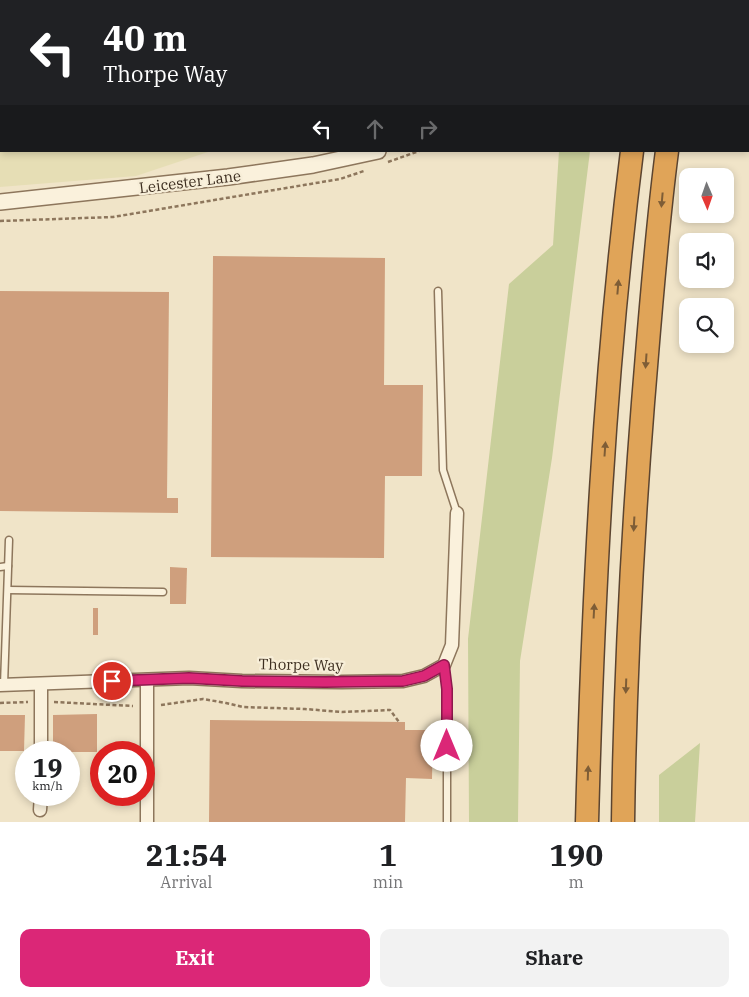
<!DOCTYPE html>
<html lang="en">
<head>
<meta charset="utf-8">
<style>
	body { margin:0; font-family:"IBM Plex Serif",serif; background:#f2f2f2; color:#202124; height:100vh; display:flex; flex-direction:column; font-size:19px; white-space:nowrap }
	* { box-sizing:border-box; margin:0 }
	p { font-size:16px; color:#757577 }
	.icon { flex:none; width:28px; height:28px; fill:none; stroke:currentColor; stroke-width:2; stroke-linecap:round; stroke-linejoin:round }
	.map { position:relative; height:822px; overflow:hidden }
	.panel { display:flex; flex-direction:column; background:#fff; flex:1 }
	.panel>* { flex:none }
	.hud { position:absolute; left:0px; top:0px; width:750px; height:152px; box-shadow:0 2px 8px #0003; background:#202124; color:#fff; overflow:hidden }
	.needle { width:32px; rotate:178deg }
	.tools { position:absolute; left:679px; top:168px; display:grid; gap:10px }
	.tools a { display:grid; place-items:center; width:55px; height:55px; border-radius:10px; background:#fff; box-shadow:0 2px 8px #0003; font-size:25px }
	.speed { position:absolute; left:15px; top:741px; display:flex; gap:10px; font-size:25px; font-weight:700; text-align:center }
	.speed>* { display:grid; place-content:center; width:65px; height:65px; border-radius:50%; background:#fff; box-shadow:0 2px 8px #0003; line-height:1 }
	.speed small { font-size:12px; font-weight:400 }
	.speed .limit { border:8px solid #d22; background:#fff; color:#111 }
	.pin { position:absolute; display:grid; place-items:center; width:42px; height:42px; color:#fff; margin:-21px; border:2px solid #fff; border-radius:50%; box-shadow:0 1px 5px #0007 }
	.me { position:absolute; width:55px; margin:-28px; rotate:0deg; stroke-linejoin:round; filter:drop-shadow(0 0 4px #0008) }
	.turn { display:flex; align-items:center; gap:18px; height:105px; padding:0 20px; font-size:22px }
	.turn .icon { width:65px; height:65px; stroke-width:2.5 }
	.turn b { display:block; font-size:35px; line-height:42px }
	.lanes { display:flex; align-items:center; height:48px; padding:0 20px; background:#0003; justify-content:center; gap:25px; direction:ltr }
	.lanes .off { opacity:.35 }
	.eta { display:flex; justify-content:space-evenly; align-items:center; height:85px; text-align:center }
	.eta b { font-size:30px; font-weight:700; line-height:35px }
	.cta { display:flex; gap:10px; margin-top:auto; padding:10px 20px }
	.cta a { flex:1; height:58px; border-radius:10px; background:#db2777; color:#fff; font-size:20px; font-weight:700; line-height:58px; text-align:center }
	.cta a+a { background:#f2f2f2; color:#202124 }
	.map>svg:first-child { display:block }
	.farmland { fill:#e6deb5 }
	.green { fill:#c9cf9b }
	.building { fill:#cf9f7d }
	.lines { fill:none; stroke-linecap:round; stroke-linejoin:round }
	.service-casing { stroke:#8d765c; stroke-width:9 }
	.minor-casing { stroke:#8d765c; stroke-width:15 }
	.tertiary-casing { stroke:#8d765c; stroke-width:18 }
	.motorway-casing { stroke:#5b4430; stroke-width:25 }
	.path { stroke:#8d765c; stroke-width:2.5; stroke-dasharray:4 2.5; stroke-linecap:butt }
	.service { stroke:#faf1dc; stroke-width:6 }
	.minor { stroke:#faf1dc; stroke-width:12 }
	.tertiary { stroke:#faf1dc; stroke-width:15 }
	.motorway { stroke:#e0a458; stroke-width:22 }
	.oneway { fill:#7e5d36 }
	.route-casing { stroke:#8e194d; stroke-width:12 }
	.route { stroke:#db2777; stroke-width:9 }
	.labels { text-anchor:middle; stroke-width:4.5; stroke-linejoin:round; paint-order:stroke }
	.street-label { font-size:15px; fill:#3d2e20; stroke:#f7eed8 }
</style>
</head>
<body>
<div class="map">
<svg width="749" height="822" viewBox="0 0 749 822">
	<rect width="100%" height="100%" fill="#f0e4c8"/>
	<polygon class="farmland" points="0,0 552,0 1,1 1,151 211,151 136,176 0,187"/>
	<g class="green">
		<polygon points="559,151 590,151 552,458 520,661 518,822 469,822 468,639 509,284 553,245"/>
		<polygon points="700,743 695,822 659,822 659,775"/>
	</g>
	<g class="building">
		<polygon points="213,256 385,258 384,385 423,385 422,476 385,476 384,558 211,557"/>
		<polygon points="0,291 169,292 167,498 178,498 178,513 0,511"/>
		<polygon points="170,567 187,568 186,604 170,604"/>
		<rect x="93" y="608" width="5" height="27"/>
		<polygon points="97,714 97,752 53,752 53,715"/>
		<polygon points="0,715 25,715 24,751 0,751"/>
		<polygon points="210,720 405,722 405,730 433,730 432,779 406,778 405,822 209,822"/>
	</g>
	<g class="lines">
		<g class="service-casing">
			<g id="service">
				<polyline points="438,291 443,470 457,513"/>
				<polyline points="0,567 8,566"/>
				<polyline points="8,590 163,592"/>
				<polyline points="444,665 447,689 447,822"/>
				<polyline points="4,685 9,540"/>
			</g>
		</g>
		<g class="minor-casing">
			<g id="minor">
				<polyline points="41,684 41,752"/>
				<polyline points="0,685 189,678 242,681 342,682 403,681 424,676 444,665 452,645 457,513"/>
				<polyline points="40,810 41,795"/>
				<polyline points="147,822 147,680"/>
			</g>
		</g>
		<g class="tertiary-casing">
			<g id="tertiary">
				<polyline points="737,1 740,0"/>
				<polyline points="0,202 228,177 313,165 378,151"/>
			</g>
		</g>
		<g class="motorway-casing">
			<g id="motorway">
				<polyline points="650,1 650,0"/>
				<polyline points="685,1 685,0"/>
				<path d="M 587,822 C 593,598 604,374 632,151"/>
				<path d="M 623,822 C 625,682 632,543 643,403 C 650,319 656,235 667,151"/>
			</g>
		</g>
		<g class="path">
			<polyline points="388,162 419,151"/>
			<polyline points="0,221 113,217 340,179 364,171"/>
			<polyline points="54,702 133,706"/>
			<polyline points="0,703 28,702"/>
			<polyline points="161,705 203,699 226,703 243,707 305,709 342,712 390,710 399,722"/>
		</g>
		<use href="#service" class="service"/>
		<use href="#minor" class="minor"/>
		<use href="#tertiary" class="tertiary"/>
		<use href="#motorway" class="motorway"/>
	</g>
	<defs><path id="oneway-solid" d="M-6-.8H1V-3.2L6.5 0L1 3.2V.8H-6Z" transform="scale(1.25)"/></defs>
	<g class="oneway">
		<use href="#oneway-solid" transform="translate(662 200) rotate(95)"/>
		<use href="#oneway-solid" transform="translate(618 287) rotate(-85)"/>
		<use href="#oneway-solid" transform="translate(646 361) rotate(94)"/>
		<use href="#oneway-solid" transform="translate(605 449) rotate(-86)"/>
		<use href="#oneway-solid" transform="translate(634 524) rotate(93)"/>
		<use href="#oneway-solid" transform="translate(594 611) rotate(-87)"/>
		<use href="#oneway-solid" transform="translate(626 686) rotate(92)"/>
		<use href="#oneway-solid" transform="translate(588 773) rotate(-88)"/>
	</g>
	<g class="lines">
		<g class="route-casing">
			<polyline id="route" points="112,681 189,678 242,681 325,682 403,681 424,676 444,665 447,689 447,746"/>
		</g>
		<use href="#route" class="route"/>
	</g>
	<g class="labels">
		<g class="street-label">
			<text transform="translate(190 182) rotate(-7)" y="5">Leicester Lane</text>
			<text transform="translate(301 665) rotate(1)" y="5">Thorpe Way</text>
		</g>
	</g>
</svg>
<div class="tools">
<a><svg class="needle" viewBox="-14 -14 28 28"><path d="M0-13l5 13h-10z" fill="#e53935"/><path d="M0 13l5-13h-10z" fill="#757577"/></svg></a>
<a><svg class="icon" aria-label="sound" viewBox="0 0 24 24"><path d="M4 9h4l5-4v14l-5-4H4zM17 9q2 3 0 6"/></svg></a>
<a><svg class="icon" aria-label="search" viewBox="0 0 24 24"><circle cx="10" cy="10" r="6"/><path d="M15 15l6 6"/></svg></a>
</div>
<div class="speed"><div>19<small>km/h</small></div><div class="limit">20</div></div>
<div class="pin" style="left:112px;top:681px;background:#d93025"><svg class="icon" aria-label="arrive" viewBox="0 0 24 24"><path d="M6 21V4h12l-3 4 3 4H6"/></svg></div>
<svg class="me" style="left:447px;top:746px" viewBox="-20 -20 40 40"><circle r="19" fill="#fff"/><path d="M0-13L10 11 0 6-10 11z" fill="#db2777"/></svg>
<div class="hud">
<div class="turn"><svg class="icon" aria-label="left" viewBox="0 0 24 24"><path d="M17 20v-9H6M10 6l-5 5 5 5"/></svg><div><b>40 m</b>Thorpe Way</div></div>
<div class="lanes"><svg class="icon" aria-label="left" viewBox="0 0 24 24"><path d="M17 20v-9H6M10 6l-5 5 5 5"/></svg><svg class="icon off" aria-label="ahead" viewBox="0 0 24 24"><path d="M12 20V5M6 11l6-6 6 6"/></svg><svg class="icon off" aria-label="right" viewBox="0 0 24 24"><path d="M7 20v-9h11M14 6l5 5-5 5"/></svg></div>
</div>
</div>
<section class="panel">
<div class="eta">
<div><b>21:54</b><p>Arrival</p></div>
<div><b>1</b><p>min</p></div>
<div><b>190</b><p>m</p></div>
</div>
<div class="cta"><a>Exit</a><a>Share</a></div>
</section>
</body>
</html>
